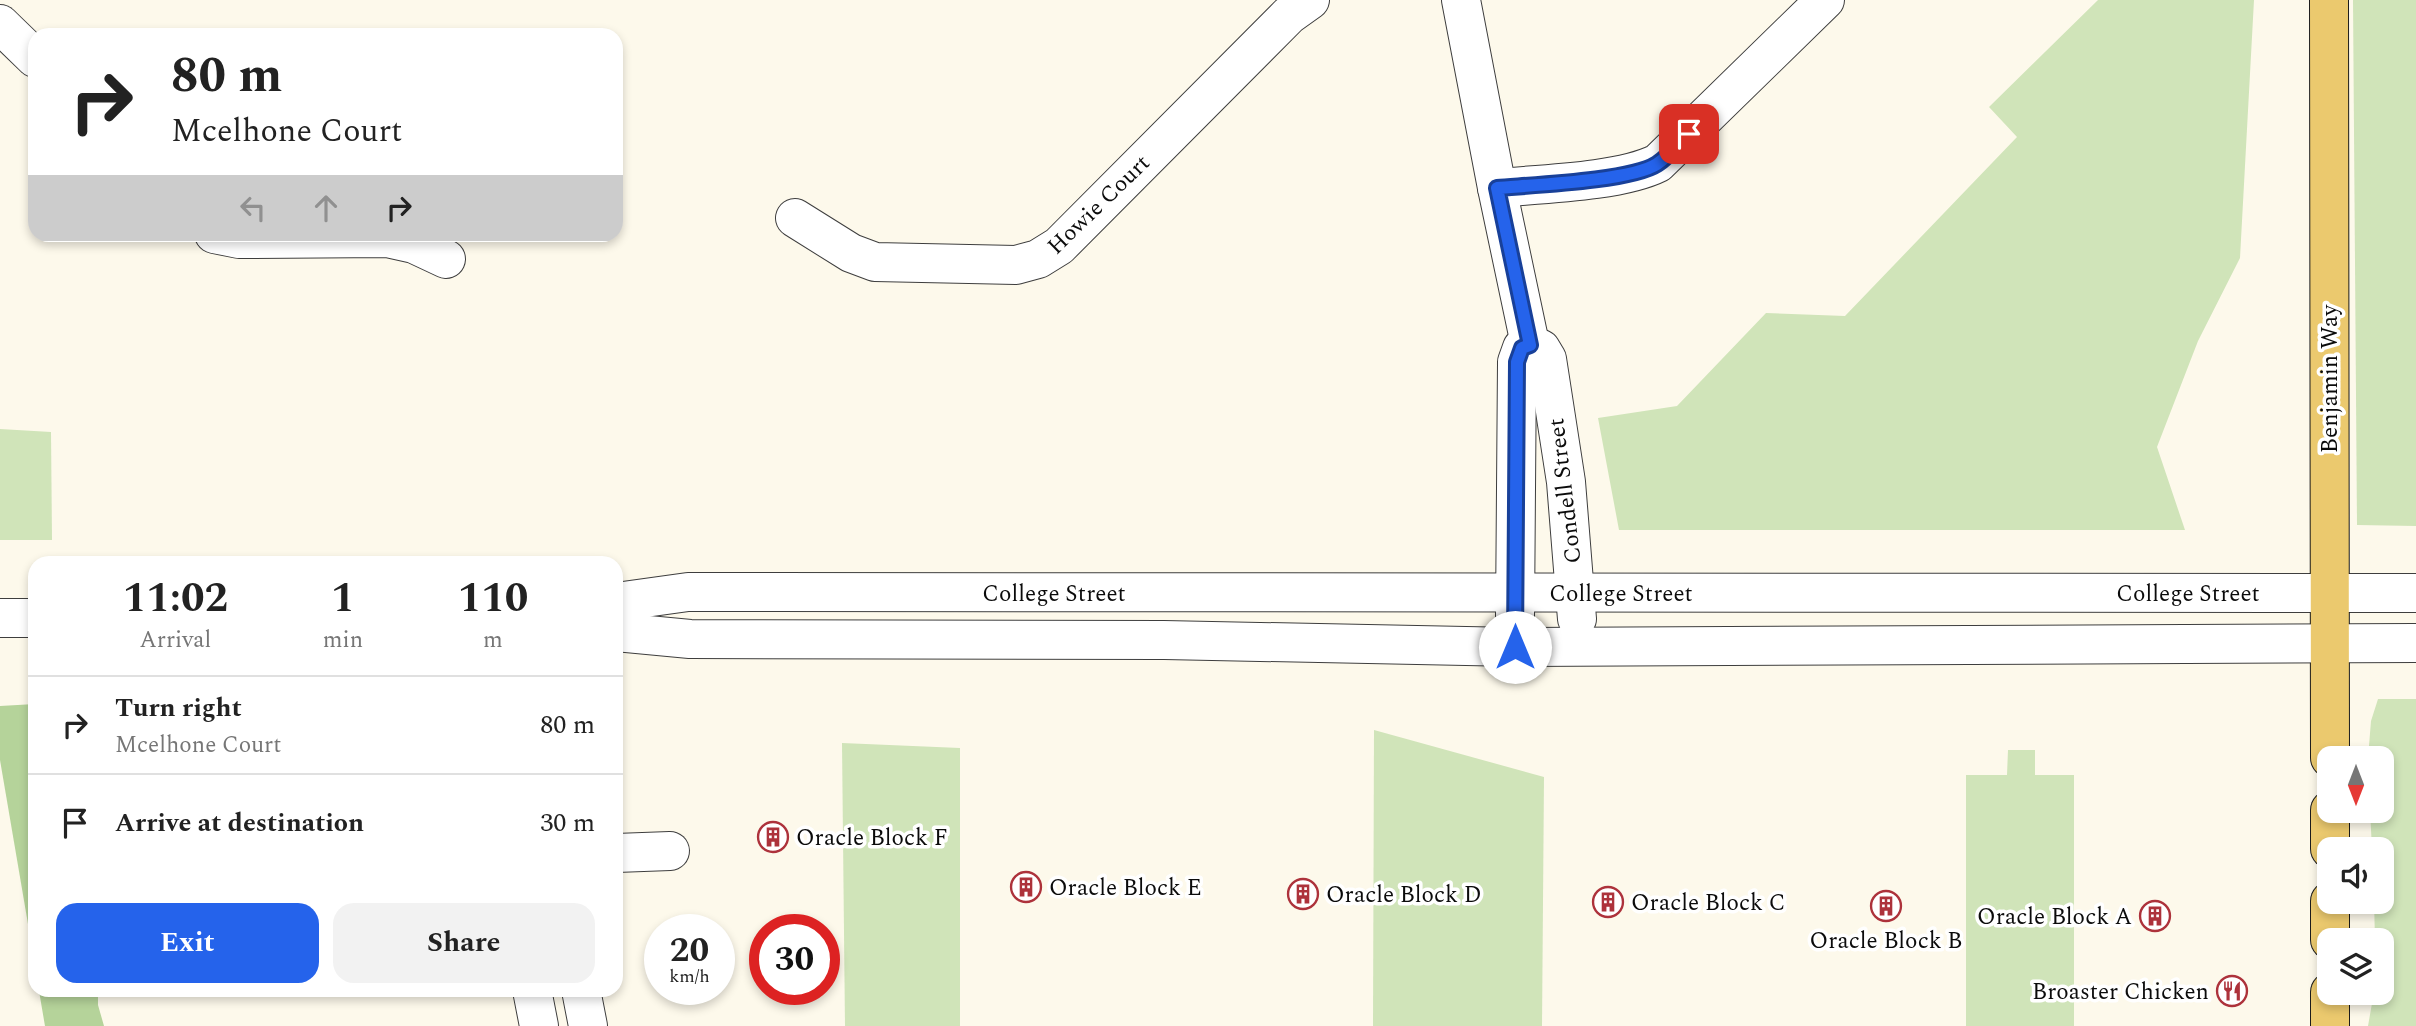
<!DOCTYPE html>
<html lang="en">
<head>
<meta charset="utf-8">
<style>
	body { margin:0; font-family:Spectral,serif; background:#f2f2f2; color:#222; height:100vh; display:flex; flex-direction:column; font-size:26px; white-space:nowrap }
	* { box-sizing:border-box; margin:0 }
	p { font-size:23px; color:#767676 }
	.icon { flex:none; width:38px; height:38px; fill:none; stroke:currentColor; stroke-width:2; stroke-linecap:round; stroke-linejoin:round }
	.map { position:relative; flex:1; overflow:hidden }
	.drawer { position:absolute; left:28px; top:556px; width:595px; height:441px; display:flex; flex-direction:column; background:#fff; border-radius:21px; box-shadow:0 4px 10px #0003 }
	.drawer>* { flex:none }
	.banner { position:absolute; left:28px; top:28px; width:595px; height:214px; border-radius:21px; box-shadow:0 4px 10px #0003; background:#fff; color:#222; overflow:hidden }
	.needle { width:46px; rotate:180deg }
	.controls { position:absolute; left:2317px; top:746px; display:grid; gap:14px }
	.controls a { display:grid; place-items:center; width:77px; height:77px; border-radius:14px; background:#fff; box-shadow:0 4px 10px #0003; font-size:35px }
	.speed { position:absolute; left:644px; top:914px; display:flex; gap:14px; font-size:35px; font-weight:700; text-align:center }
	.speed>* { display:grid; place-content:center; width:91px; height:91px; border-radius:50%; background:#fff; box-shadow:0 4px 10px #0003; line-height:1 }
	.speed small { font-size:18px; font-weight:400 }
	.speed .limit { border:10px solid #d22; background:#fff; color:#111 }
	.pin { position:absolute; display:grid; place-items:center; width:60px; height:60px; color:#fff; margin:-30px; border-radius:14px; box-shadow:0 4px 10px #0006 }
	.me { position:absolute; width:77px; margin:-38px; rotate:0deg; stroke-linejoin:round; filter:drop-shadow(0 0 5px #0008) }
	.turn { display:flex; align-items:center; gap:24px; height:147px; padding:0 28px; font-size:32px }
	.turn .icon { width:91px; height:91px; stroke-width:2.5 }
	.turn b { display:block; font-size:49px; line-height:60px }
	.lanes { display:flex; align-items:center; height:66px; padding:0 28px; background:#0003; justify-content:center; gap:35px; direction:ltr }
	.lanes .off { opacity:.35 }
	.eta { display:flex; justify-content:space-evenly; align-items:center; height:119px; text-align:center }
	.eta b { font-size:42px; font-weight:700; line-height:49px }
	.action { display:flex; gap:14px; margin-top:auto; padding:14px 28px }
	.action a { flex:1; height:80px; border-radius:21px; background:#2563eb; color:#fff; font-size:28px; font-weight:700; line-height:80px; text-align:center }
	.action a+a { background:#f2f2f2; color:#222 }
	ul { padding:0; list-style:none }
	li { display:flex; align-items:center; gap:21px; height:98px; padding:0 28px; border-top:2px solid #e0e0e0 }
	li div { flex:1 }
	li b { display:block; font-size:26px }
	li em { font-style:normal }
	.map>svg:first-child { display:block }
	.green { fill:#d0e4b9 }
	.forest { fill:#b5d39a }
	.lines { fill:none; stroke-linecap:round; stroke-linejoin:round }
	.minor-casing { stroke:#3e3e3e; stroke-width:40 }
	.major-casing { stroke:#1c1c1c; stroke-width:40 }
	.minor { stroke:#fff; stroke-width:38 }
	.major { stroke:#ebc96e; stroke-width:38 }
	.route-casing { stroke:#184099; stroke-width:18 }
	.route { stroke:#2563eb; stroke-width:12 }
	.labels { text-anchor:middle; stroke-width:7; stroke-linejoin:round; paint-order:stroke }
	.street-label { font-size:23px; fill:#0b0b0b; stroke:#fff }
	.poi-label { font-size:23px; fill:#0b0b0b; stroke:#fff; text-anchor:start }
</style>
</head>
<body>
<div class="map">
<svg width="2416" height="1026" viewBox="0 0 2416 1026">
	<rect width="100%" height="100%" fill="#fdf9eb"/>
	<g class="green">
		<polygon points="2098,0 2254,0 2240,258 2198,341 2157,447 2185,530 1619,530 1598,418 1677,406 1766,313 1845,316 2017,137 1989,107"/>
		<polygon points="2353,0 2416,0 2416,526 2357,525"/>
		<polygon points="0,429 51,432 52,540 0,540"/>
		<polygon points="2378,699 2416,699 2416,1026 2368,1026 2374,992 2382,992 2382,940 2375,940 2374,901 2382,901 2382,849 2372,849 2370,810 2382,810 2382,758 2368,758 2371,721"/>
		<polygon points="1374,730 1544,777 1542,1026 1373,1026"/>
		<polygon points="842,743 960,748 960,1026 845,1026"/>
		<polygon points="2008,750 2035,750 2035,775 2074,775 2074,1026 1966,1026 1966,775 2007,775"/>
	</g>
	<g class="forest">
		<polygon points="35,704 35,965 0,760 0,706"/>
		<polygon points="39,991 98,991 98,1005 104,1026 45,1026"/>
	</g>
	<g class="lines">
		<g class="minor-casing">
			<g id="minor">
				<polyline points="1461,0 1497,188 1530,344"/>
				<polyline points="0,24 35,58"/>
				<path d="M 1497,188 C 1541,184 1620,182 1658,163 L 1825,0"/>
				<polyline points="795,218 851,253 875,262 1016,265 1038,259 1059,246 1289,15 1310,0"/>
				<polyline points="214,234 239,239 387,238 414,244 446,259"/>
				<polyline points="1530,344 1541,349 1547,359 1566,482 1577,619"/>
				<polyline points="616,602 688,592 2416,593"/>
				<polyline points="1515,617 1517,362 1522,348 1530,344"/>
				<polyline points="0,618 35,618"/>
				<polyline points="616,632 690,639 1164,640 1515,647 2416,643"/>
				<polyline points="616,853 670,851"/>
				<polyline points="532,990 539,1026"/>
				<polyline points="581,990 588,1026"/>
			</g>
		</g>
		<g class="major-casing">
			<g id="major">
				<polyline points="2329,0 2330,758"/>
				<polyline points="2330,810 2330,849"/>
				<polyline points="2330,901 2330,940"/>
				<polyline points="2330,992 2330,1026"/>
			</g>
		</g>
		<use href="#minor" class="minor"/>
		<use href="#major" class="major"/>
	</g>
	<g class="lines">
		<g class="route-casing">
			<path id="route" d="M 1515,647 L 1517,362 L 1522,348 L 1530,345 L 1497,188 C 1532,185 1631,181 1657,164 C 1669,156 1679,144 1689,134"/>
		</g>
		<use href="#route" class="route"/>
	</g>
	<defs>
		<g id="building-ring" transform="scale(1.575)"><circle r="9.5" fill="#fff" stroke="#ad323b" stroke-width="1.5"/><path d="M-4-6H4V6H1V3H-1V6H-4ZM-2.5-4.3h1.7v1.8h-1.7ZM.8-4.3h1.7v1.8H.8ZM-2.5-1h1.7V.8h-1.7ZM.8-1h1.7V.8H.8Z" fill="#ad323b"/></g>
		<g id="restaurant-ring" transform="scale(1.575)"><circle r="9.5" fill="#fff" stroke="#ad323b" stroke-width="1.5"/><path d="M-5-6h1v4h1v-4h1v4h1v-4h1v5L-1.5 .5V6h-2V.5L-5-1ZM5-6V6H3V1.5H1.5Q1.5-4 5-6Z" fill="#ad323b"/></g>
	</defs>
	<g fill-rule="evenodd">
		<use href="#building-ring" x="773" y="837"/>
		<use href="#building-ring" x="1026" y="887"/>
		<use href="#building-ring" x="1303" y="894"/>
		<use href="#building-ring" x="1608" y="902"/>
		<use href="#building-ring" x="1886" y="906"/>
		<use href="#building-ring" x="2155" y="916"/>
		<use href="#restaurant-ring" x="2232" y="991"/>
	</g>
	<g class="labels">
		<g class="street-label">
			<text transform="translate(1098 204) rotate(-44)" y="8">Howie Court</text>
			<text transform="translate(2329 379) rotate(-90)" y="8">Benjamin Way</text>
			<text transform="translate(1564 491) rotate(-97)" y="8">Condell Street</text>
			<text x="1054" y="601">College Street</text>
			<text x="1621" y="601">College Street</text>
			<text x="2188" y="601">College Street</text>
		</g>
		<g class="poi-label">
			<text x="796" y="845">Oracle Block F</text>
			<text x="1049" y="895">Oracle Block E</text>
			<text x="1326" y="902">Oracle Block D</text>
			<text x="1631" y="910">Oracle Block C</text>
			<text x="2132" y="924" text-anchor="end">Oracle Block A</text>
			<text x="1886" y="948" text-anchor="middle">Oracle Block B</text>
			<text x="2209" y="999" text-anchor="end">Broaster Chicken</text>
		</g>
	</g>
</svg>
<div class="controls">
<a><svg class="needle" viewBox="-14 -14 28 28"><path d="M0-13l5 13h-10z" fill="#e53935"/><path d="M0 13l5-13h-10z" fill="#767676"/></svg></a>
<a><svg class="icon" aria-label="sound" viewBox="0 0 24 24"><path d="M4 9h4l5-4v14l-5-4H4zM17 9q2 3 0 6"/></svg></a>
<a><svg class="icon" aria-label="layers" viewBox="0 0 24 24"><path d="M12 4l9 5-9 5-9-5zM3 14l9 5 9-5"/></svg></a>
</div>
<div class="speed"><div>20<small>km/h</small></div><div class="limit">30</div></div>
<div class="pin" style="left:1689px;top:134px;background:#d93025"><svg class="icon" aria-label="arrive" viewBox="0 0 24 24"><path d="M6 21V4h12l-3 4 3 4H6"/></svg></div>
<svg class="me" style="left:1515px;top:647px" viewBox="-20 -20 40 40"><circle r="19" fill="#fff"/><path d="M0-13L10 11 0 6-10 11z" fill="#2563eb"/></svg>
<div class="banner">
<div class="turn"><svg class="icon" aria-label="right" viewBox="0 0 24 24"><path d="M7 20v-9h11M14 6l5 5-5 5"/></svg><div><b>80 m</b>Mcelhone Court</div></div>
<div class="lanes"><svg class="icon off" aria-label="left" viewBox="0 0 24 24"><path d="M17 20v-9H6M10 6l-5 5 5 5"/></svg><svg class="icon off" aria-label="ahead" viewBox="0 0 24 24"><path d="M12 20V5M6 11l6-6 6 6"/></svg><svg class="icon" aria-label="right" viewBox="0 0 24 24"><path d="M7 20v-9h11M14 6l5 5-5 5"/></svg></div>
</div>
<section class="drawer">
<div class="eta">
<div><b>11:02</b><p>Arrival</p></div>
<div><b>1</b><p>min</p></div>
<div><b>110</b><p>m</p></div>
</div>
<ul>
<li><svg class="icon" aria-label="right" viewBox="0 0 24 24"><path d="M7 20v-9h11M14 6l5 5-5 5"/></svg><div><b>Turn right</b><p>Mcelhone Court</p></div><em>80 m</em></li>
<li><svg class="icon" aria-label="arrive" viewBox="0 0 24 24"><path d="M6 21V4h12l-3 4 3 4H6"/></svg><div><b>Arrive at destination</b></div><em>30 m</em></li>
</ul>
<div class="action"><a>Exit</a><a>Share</a></div>
</section>
</div>
</body>
</html>
